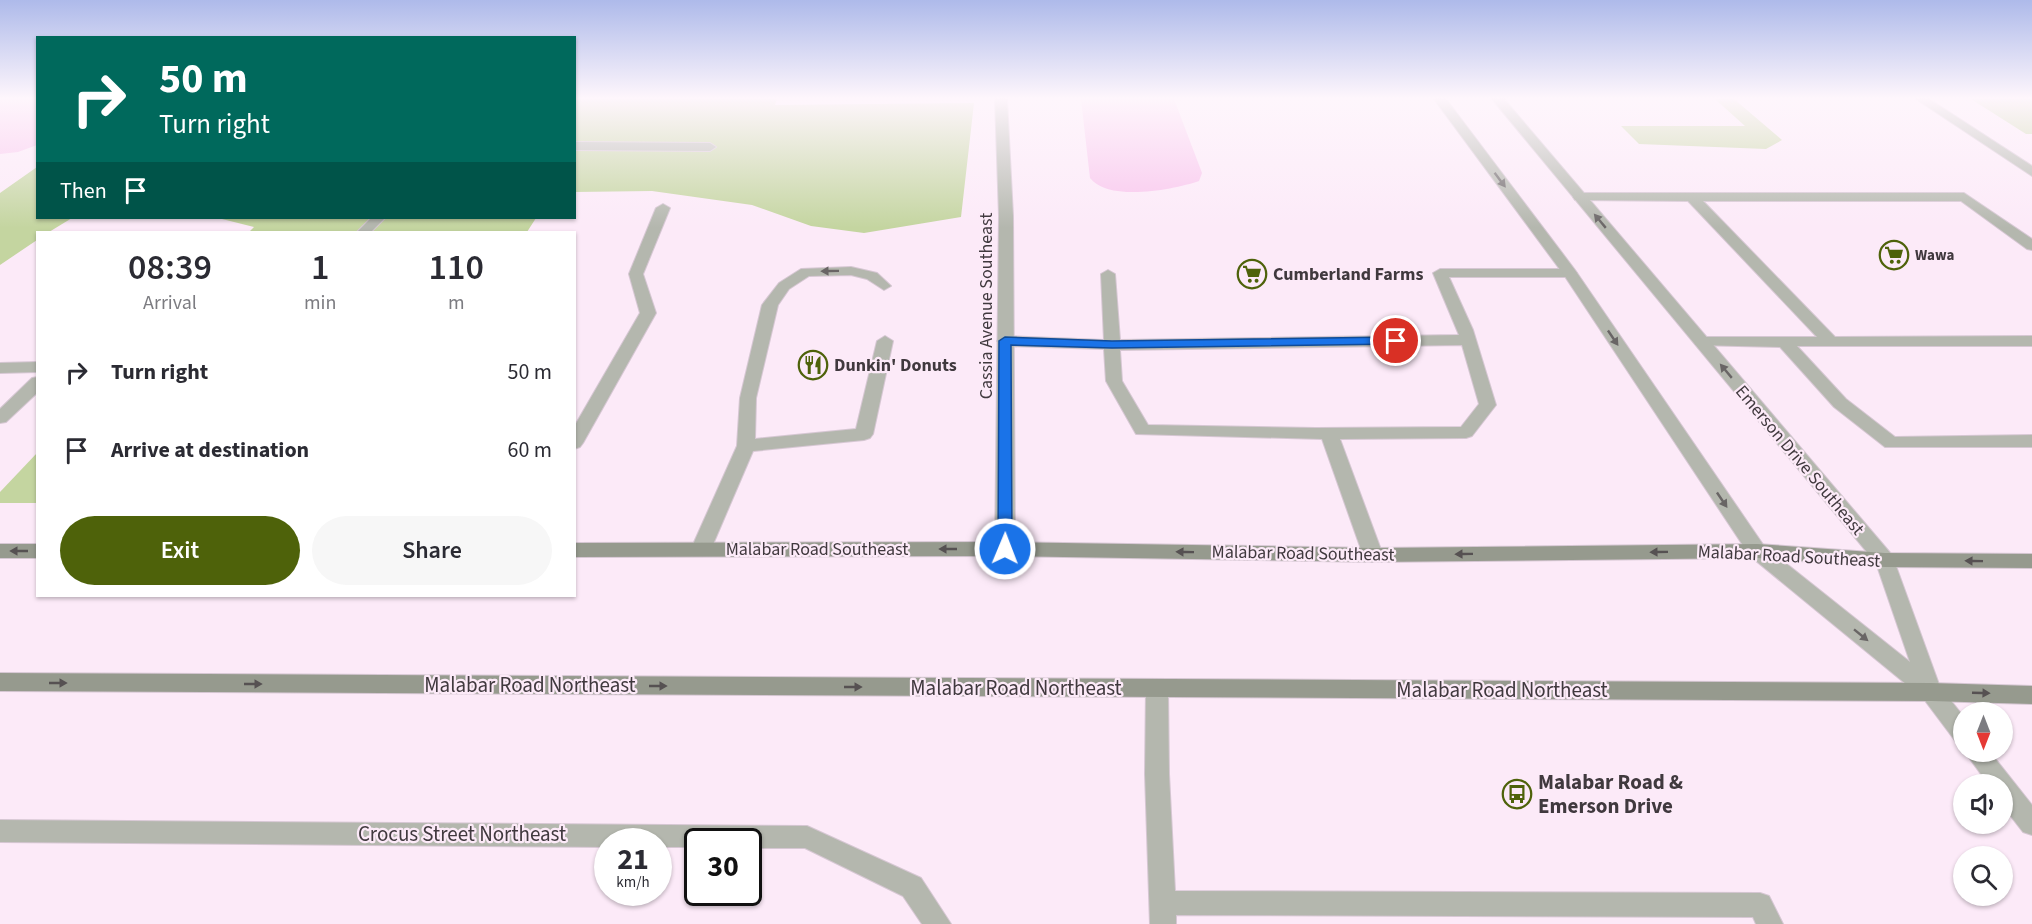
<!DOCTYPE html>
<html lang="en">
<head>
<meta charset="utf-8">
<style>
	body { margin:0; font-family:"Source Sans 3",sans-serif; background:#f7f7f7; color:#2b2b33; height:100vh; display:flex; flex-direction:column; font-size:22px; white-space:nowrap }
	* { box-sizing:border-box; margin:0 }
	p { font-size:20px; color:#7c7c81 }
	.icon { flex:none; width:33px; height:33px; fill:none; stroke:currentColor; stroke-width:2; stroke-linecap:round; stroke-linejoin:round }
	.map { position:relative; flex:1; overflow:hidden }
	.drawer { position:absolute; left:36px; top:231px; width:540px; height:366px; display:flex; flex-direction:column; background:#fff; border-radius:0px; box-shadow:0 2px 4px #0004 }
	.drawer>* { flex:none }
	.top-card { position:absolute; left:36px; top:36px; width:540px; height:183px; border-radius:0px; box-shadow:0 2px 4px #0004; background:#00695c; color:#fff; overflow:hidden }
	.needle { width:39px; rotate:180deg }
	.buttons { position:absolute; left:1953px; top:702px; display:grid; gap:12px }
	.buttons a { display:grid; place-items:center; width:60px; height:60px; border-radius:50%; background:#fff; box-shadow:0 2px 4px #0004; font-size:30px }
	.speed { position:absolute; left:594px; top:828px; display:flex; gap:12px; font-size:30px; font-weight:700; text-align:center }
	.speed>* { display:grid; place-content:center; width:78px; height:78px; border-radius:50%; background:#fff; box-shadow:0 2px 4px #0004; line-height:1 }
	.speed small { font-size:15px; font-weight:400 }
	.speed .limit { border:3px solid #111; border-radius:9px; background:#fff; color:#111 }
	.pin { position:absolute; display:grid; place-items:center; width:51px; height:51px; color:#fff; margin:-26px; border:3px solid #fff; border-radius:50%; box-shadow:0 2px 6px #0007 }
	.me { position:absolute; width:66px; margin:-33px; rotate:1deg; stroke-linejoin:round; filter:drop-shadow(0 0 4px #0008) }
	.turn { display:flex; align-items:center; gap:21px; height:126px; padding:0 24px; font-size:27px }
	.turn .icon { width:78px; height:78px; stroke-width:2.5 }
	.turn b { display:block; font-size:42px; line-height:51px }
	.then { display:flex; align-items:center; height:57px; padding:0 24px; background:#0003; gap:12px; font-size:22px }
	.eta { display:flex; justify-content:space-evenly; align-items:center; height:102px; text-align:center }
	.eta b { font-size:36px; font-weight:600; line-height:42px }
	.primary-button { display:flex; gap:12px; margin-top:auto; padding:12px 24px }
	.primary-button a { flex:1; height:69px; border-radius:36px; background:#4e620a; color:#fff; font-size:24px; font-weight:600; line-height:69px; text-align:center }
	.primary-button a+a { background:#f7f7f7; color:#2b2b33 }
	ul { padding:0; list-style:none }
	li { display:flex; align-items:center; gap:18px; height:78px; padding:0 24px }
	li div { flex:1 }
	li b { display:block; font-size:22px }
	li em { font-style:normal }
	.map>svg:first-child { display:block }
	.green { fill:#c4d5a0 }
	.water { fill:#f8c4ec }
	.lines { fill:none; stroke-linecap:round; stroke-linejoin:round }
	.service-casing { stroke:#d6c7d3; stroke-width:2 }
	.minor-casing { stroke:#d6c7d3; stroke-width:2 }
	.tertiary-casing { stroke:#d6c7d3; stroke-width:2 }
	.secondary-casing { stroke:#d6c7d3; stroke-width:2 }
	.service { fill:#b4b7ae; fill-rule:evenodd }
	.minor { fill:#b4b7ae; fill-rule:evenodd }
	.tertiary { fill:#b4b7ae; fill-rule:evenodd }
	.secondary { fill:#969a8e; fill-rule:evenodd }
	.oneway { fill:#696565 }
	.oneway2 { fill:#565152 }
	.route { fill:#1a73e8; stroke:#114b97; stroke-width:1.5 }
	.labels { text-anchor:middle; stroke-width:4.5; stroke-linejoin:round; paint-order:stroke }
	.far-poi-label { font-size:15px; font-weight:bold; fill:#40393e; stroke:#fceaf8; text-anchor:start }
	.poi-label { font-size:18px; font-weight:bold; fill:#40393e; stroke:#fceaf8; text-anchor:start }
	.street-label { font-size:18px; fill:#40393e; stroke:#fceaf8 }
	.near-street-label { font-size:21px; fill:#40393e; stroke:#fceaf8 }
	.near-poi-label { font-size:21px; font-weight:bold; fill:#40393e; stroke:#fceaf8; text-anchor:start }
</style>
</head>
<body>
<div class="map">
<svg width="2032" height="924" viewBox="0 0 2032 924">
	<rect width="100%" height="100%" fill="#fceaf8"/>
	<g class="green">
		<polygon points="574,99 777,99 775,105 974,103 961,217 864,233 811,226 752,205 652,191 575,192"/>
		<polygon points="1715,99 1734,99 1782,140 1766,149 1639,144 1621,126 1745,126"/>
		<polygon points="1971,99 2032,99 2032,134 2026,134"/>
		<polygon points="37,167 38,218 72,218 49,232 38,232 37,240 0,265 0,193"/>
		<polygon points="218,218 536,218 527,232 249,232 254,227"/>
		<polygon points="37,453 37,503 0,503 0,492"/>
	</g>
	<g class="water">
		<polygon points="0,99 37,99 37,145 18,152 0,154"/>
		<path d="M 1081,99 L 1174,99 L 1202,173 L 1199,181 C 1173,190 1108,202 1090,178 Z"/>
	</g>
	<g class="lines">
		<g class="service-casing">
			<g id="service">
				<polygon points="574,142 710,143 716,147 710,151 574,150"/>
				<polygon points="1580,193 1964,193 2032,239 2032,250 2027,249 1961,201 1703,201 1835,337 2032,336 2032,346 1797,346 1846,399 1895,437 2032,435 2032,447 1885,447 1834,407 1780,347 1696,345 1694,342 1696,339 1702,337 1817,337 1688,201 1575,200 1573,197"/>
				<polygon points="663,204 670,208 643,274 656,313 583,443 580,447 574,449 574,427 640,313 629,274 656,208"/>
				<polygon points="371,218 385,218 371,232 357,232"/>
				<polygon points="851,267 877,273 891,286 884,290 867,279 851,275 809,276 789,289 778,305 756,398 755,439 856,429 877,341 885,336 893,341 873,434 870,438 864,440 753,451 711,549 708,554 701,556 694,554 691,549 737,446 740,398 762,305 779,283 801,269"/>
				<path d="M 1440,269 L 1570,269 L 1577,273 L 1570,277 L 1449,277 L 1473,330 L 1496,405 L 1472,436 L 1466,438 L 1340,439 L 1383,555 L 1380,560 L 1373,562 L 1366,560 L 1363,555 L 1322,439 L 1136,434 L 1106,381 L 1104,349 L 1005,346 L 997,341 L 1005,336 L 1104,340 L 1101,274 L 1108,270 L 1115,274 L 1120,340 L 1459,335 L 1433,273 ZM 1462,345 L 1479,404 L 1461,427 L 1316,428 L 1148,425 L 1122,381 L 1120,350 Z"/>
				<polygon points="38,362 38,372 0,373 0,363"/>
				<polygon points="38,377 38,392 6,422 0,423 0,409 32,378"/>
				<polygon points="1157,680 1165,683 1168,689 1169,774 1175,891 1760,893 1769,896 1783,924 1756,924 1753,917 1176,915 1176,924 1150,924 1145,774 1146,689 1149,683"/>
			</g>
		</g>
		<g class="minor-casing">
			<g id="minor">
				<polygon points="995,99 1007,99 1013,216 1015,549 1012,554 1005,556 998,554 995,549 999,216"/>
				<polygon points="1916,99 1929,99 2032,166 2032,176"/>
				<polygon points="0,820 807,826 921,878 951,924 922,924 903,896 805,848 748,848 748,842 698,842 698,847 658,847 658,842 608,842 608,847 0,842"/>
			</g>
		</g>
		<g class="tertiary-casing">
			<g id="tertiary">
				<polygon points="1434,99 1446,99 1575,270 1764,546 1910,662 1876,563 1492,99 1504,99 1892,555 1940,687 1964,717 1964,744 1956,742 1923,698 1750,556 1564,275"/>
				<polygon points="1965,752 1990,752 2032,805 2032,835 2023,832 2002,805 2002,784 1988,784"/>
			</g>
		</g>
		<g class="secondary-casing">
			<g id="secondary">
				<polygon points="1005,542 1373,548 1757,544 1885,553 2032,554 2032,568 1885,567 1757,558 1373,562 1005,556 574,557 574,543"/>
				<rect x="0" y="544" width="38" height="14"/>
				<polygon points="0,673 1931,683 2032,686 2032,704 1931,701 0,691"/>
			</g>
		</g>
		<use href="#service" class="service"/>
		<use href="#minor" class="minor"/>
		<use href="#tertiary" class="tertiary"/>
		<use href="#secondary" class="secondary"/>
	</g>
	<defs><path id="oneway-solid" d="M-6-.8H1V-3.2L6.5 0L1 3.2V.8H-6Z" transform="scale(1.5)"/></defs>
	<g class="oneway">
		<use href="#oneway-solid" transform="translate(1500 180) rotate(53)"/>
		<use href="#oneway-solid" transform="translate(1600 221) rotate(-130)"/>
		<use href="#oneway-solid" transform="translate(830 271) rotate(179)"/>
		<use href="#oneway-solid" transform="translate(1613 338) rotate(56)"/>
		<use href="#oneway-solid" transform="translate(1726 371) rotate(-130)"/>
		<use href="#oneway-solid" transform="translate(1722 500) rotate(56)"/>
		<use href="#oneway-solid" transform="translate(1861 635) rotate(39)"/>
	</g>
	<g class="oneway2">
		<use href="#oneway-solid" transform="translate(948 549) rotate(180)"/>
		<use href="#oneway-solid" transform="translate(19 551) rotate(180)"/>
		<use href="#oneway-solid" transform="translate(1185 552) rotate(-179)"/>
		<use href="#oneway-solid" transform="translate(1659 552) rotate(179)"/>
		<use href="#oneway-solid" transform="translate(1464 554) rotate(179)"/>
		<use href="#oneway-solid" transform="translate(1974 561) rotate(-179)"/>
		<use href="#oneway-solid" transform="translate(58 683)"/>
		<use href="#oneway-solid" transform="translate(253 684)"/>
		<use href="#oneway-solid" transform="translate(658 686)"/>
		<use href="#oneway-solid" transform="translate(853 687)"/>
		<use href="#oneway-solid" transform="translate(1981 693) rotate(2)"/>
	</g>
	<linearGradient id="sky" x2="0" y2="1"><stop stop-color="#aebaea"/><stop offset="0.43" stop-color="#fef6fc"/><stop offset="1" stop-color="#fef6fc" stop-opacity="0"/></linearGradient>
	<rect width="2032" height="228" fill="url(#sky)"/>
	<polygon class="route" points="1005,337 1112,341 1396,337 1402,341 1396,344 1112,348 1011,345 1012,549 1005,554 998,549 999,341"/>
	<defs>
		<g id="supermarket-ring" transform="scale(1.5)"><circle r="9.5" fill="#fceaf8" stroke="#4e620a" stroke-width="1.5"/><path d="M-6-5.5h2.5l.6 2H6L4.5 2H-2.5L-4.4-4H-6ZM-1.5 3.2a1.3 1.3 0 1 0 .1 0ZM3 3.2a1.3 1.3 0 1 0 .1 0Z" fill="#4e620a"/></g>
		<g id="restaurant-ring" transform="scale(1.5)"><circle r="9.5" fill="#fceaf8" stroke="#4e620a" stroke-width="1.5"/><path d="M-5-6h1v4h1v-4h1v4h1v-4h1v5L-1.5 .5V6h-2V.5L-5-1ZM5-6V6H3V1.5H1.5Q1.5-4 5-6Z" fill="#4e620a"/></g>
		<g id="bus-ring" transform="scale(1.5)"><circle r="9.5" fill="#fceaf8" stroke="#4e620a" stroke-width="1.5"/><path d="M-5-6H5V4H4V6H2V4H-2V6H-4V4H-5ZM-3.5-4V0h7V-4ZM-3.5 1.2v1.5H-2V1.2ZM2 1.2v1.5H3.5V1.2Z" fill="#4e620a"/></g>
	</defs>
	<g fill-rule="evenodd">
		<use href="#supermarket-ring" x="1894" y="255"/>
		<use href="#supermarket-ring" x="1252" y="274"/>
		<use href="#restaurant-ring" x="813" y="365"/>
		<use href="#bus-ring" x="1517" y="794"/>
	</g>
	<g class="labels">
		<g class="far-poi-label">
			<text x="1915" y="260">Wawa</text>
		</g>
		<g class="poi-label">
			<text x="1273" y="280">Cumberland Farms</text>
			<text x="834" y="371">Dunkin' Donuts</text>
		</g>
		<g class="street-label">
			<text transform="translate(986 306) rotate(-90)" y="6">Cassia Avenue Southeast</text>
			<text transform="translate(1800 460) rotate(50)" y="6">Emerson Drive Southeast</text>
			<text x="817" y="555">Malabar Road Southeast</text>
			<text transform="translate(1303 553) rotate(1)" y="6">Malabar Road Southeast</text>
			<text transform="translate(1789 556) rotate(3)" y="6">Malabar Road Southeast</text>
		</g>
		<g class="near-street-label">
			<text x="530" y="692">Malabar Road Northeast</text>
			<text x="1016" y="695">Malabar Road Northeast</text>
			<text x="1502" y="697">Malabar Road Northeast</text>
			<text x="462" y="841">Crocus Street Northeast</text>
		</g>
		<g class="near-poi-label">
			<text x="1538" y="789">Malabar Road &amp;<tspan x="1538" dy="24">Emerson Drive</tspan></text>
		</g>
	</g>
</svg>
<div class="buttons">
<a><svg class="needle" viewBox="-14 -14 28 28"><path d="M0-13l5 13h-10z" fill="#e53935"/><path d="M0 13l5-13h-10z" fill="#7c7c81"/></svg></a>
<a><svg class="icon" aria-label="sound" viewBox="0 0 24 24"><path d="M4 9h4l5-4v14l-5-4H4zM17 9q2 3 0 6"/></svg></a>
<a><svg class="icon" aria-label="search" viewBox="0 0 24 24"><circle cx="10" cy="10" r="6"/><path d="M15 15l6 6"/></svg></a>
</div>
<div class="speed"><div>21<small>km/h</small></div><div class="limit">30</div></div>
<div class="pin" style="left:1396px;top:341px;background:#d93025"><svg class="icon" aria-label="arrive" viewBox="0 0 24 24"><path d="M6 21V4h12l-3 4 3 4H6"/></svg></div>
<svg class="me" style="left:1005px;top:549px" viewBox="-20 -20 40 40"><circle r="17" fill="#1a73e8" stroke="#fff" stroke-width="3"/><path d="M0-11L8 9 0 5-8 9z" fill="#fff"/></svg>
<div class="top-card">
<div class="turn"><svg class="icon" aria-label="right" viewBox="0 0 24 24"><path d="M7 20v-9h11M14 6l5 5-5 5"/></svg><div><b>50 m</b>Turn right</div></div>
<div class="then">Then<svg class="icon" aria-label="arrive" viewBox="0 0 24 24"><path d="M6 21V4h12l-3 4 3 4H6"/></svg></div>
</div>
<section class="drawer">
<div class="eta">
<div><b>08:39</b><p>Arrival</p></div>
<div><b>1</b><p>min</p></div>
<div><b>110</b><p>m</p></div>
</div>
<ul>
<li><svg class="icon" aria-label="right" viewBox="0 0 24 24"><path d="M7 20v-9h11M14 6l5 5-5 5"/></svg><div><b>Turn right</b></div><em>50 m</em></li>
<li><svg class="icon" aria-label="arrive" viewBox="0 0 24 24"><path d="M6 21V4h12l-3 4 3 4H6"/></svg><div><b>Arrive at destination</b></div><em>60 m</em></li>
</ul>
<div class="primary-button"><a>Exit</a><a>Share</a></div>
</section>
</div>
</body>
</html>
